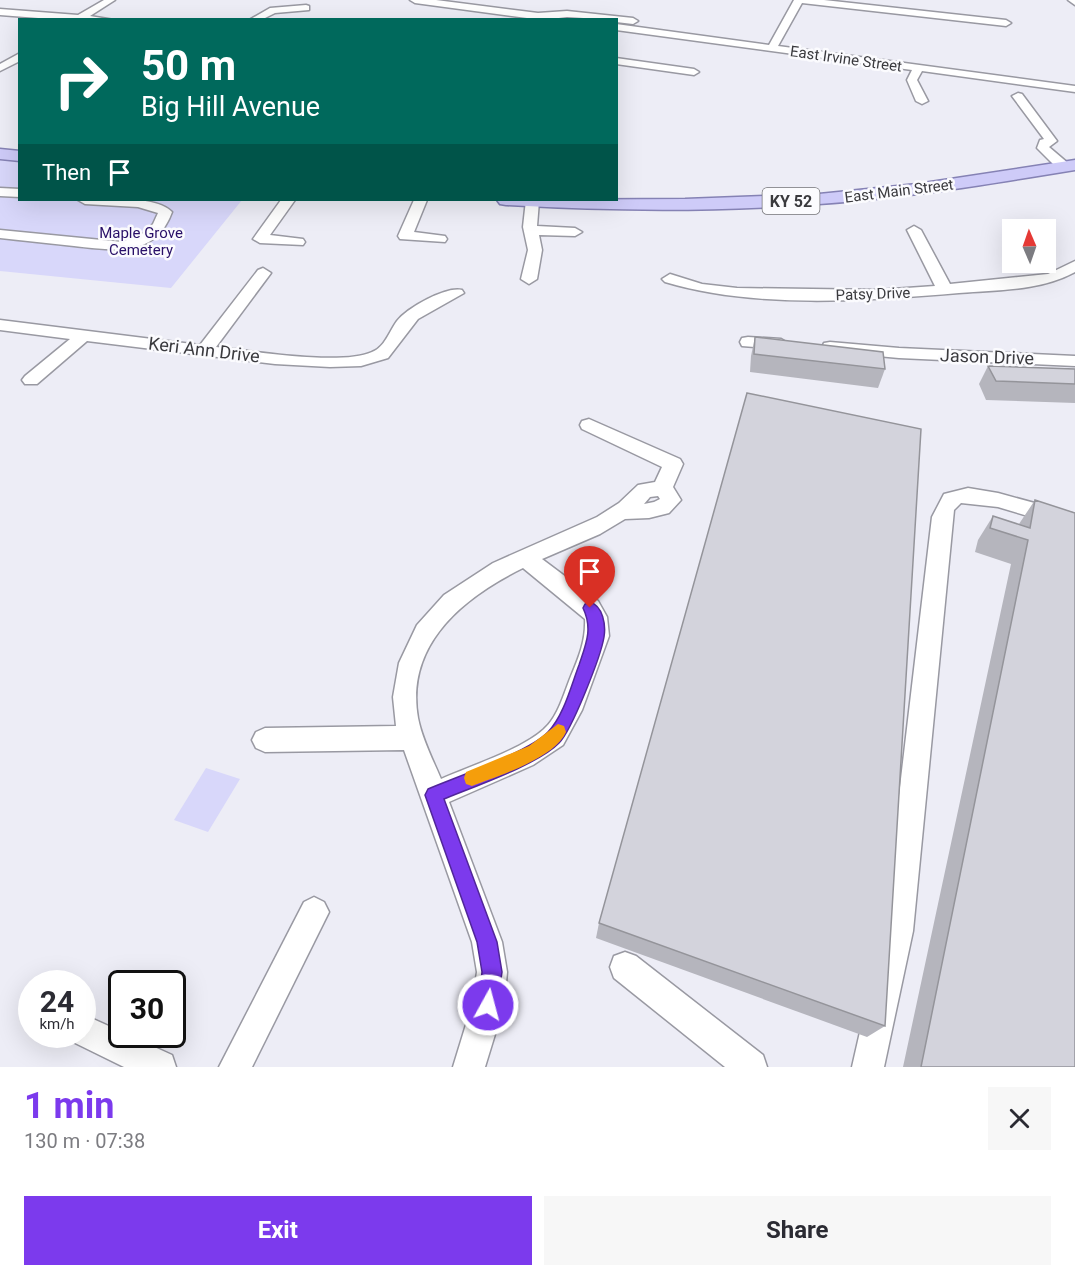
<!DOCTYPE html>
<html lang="en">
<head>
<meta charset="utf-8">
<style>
	body { margin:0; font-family:Roboto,sans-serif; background:#f7f7f7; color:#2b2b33; height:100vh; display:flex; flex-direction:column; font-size:22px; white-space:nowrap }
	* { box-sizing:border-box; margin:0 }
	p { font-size:20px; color:#7c7c81 }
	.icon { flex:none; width:33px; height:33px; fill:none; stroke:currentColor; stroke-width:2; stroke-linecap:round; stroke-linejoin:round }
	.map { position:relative; height:1067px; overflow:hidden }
	.sheet { display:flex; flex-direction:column; background:#fff; flex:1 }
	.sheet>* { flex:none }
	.guide { position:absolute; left:18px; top:18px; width:600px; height:183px; border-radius:0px; box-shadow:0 6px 24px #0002; background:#00695c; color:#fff; overflow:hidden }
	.needle { width:39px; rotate:358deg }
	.controls { position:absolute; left:1002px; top:219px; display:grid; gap:12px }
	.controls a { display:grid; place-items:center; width:54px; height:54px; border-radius:0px; background:#fff; box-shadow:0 6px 24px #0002; font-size:30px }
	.speed { position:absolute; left:18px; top:970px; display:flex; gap:12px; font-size:30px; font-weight:700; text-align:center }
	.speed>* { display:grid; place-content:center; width:78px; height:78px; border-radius:50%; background:#fff; box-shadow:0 6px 24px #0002; line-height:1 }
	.speed small { font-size:15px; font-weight:400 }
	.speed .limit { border:3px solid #111; border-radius:9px; background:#fff; color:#111 }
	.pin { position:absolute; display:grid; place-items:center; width:51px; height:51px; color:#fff; margin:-62px -26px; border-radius:50% 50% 50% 0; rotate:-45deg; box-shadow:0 0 6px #0007 }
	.pin .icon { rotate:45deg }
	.me { position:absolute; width:66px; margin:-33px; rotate:7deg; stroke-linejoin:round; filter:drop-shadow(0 0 4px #0008) }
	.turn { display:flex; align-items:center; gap:21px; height:126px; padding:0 24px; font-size:27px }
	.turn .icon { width:78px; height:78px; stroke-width:2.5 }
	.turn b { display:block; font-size:42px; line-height:51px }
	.then { display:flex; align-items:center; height:57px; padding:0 24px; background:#0003; gap:12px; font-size:22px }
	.round { display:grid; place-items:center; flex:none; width:63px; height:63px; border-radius:0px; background:#f7f7f7 }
	.headline { display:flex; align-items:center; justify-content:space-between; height:102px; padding:0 24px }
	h1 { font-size:36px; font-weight:700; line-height:45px; color:#7c3aed }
	.primary-button { display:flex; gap:12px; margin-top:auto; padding:12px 24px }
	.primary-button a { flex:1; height:69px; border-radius:0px; background:#7c3aed; color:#fff; font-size:24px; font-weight:700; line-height:69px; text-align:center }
	.primary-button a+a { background:#f7f7f7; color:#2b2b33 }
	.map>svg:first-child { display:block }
	.green { fill:#d8d7fa }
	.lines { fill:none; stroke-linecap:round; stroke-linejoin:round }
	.minor-casing { stroke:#9999a2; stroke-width:3 }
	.major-casing { stroke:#8582b4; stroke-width:3 }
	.minor { fill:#fff; fill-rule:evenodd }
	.major { fill:#cecbf8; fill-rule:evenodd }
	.wall { fill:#b5b5bd }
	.building { fill:#d3d3dc; stroke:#94949a; stroke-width:1.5 }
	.route { fill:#7c3aed; stroke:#51269a; stroke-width:1.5 }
	.slow { fill:#f59e0b }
	.labels { text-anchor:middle; stroke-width:5; stroke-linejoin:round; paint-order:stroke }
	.far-street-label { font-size:15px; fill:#3a3a3e; stroke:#fbfbfe }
	.far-park-label { font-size:15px; fill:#291068; stroke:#fbfbfe }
	.shield { fill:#fbfbfe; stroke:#747478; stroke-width:1.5 }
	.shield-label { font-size:16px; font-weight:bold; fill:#3a3a3e }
	.street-label { font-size:18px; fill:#3a3a3e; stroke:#fbfbfe }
</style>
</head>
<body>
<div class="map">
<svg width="1075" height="1067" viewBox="0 0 1075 1067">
	<rect width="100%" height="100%" fill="#ededf6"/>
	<g class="green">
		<polygon points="0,160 19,162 20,200 242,200 171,288 0,271"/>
		<polygon points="206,768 240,779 208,832 174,820"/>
	</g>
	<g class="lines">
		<g class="minor-casing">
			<g id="minor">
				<polygon points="104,0 115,0 90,16 114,20 64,20 0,15 0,9 78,15"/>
				<polygon points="410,0 436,0 538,13 567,11 633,18 638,21 633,24 616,22 616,20 567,17 542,20 415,3"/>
				<polygon points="794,0 824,0 1006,20 1011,23 1006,26 802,3 778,46 1075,86 1075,92 922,71 917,80 928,101 922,104 916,101 907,80 912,70 616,30 616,24 769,45"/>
				<polygon points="1068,0 1075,0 1075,5"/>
				<polygon points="306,5 309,6 309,10 275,13 261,20 249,20 270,8"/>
				<polygon points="20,53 20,61 0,71 0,64"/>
				<polygon points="616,58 694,69 699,72 694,75 616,64"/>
				<polygon points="1018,93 1022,94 1057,141 1049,147 1069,164 1070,167 1069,170 1059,170 1037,148 1040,140 1044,139 1012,96"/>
				<polygon points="0,188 20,189 20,197 0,196"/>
				<path d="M 78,200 C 100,198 156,195 172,212 C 155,259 113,250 74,246 C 49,243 25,241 0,238 L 0,230 L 122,242 L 144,233 L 153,224 L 158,213 L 138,207 L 85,204 Z"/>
				<polygon points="281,200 295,200 270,235 303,239 305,242 303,245 260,243 253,239"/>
				<polygon points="414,200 427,200 414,232 445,236 447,239 445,242 400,239 398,236"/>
				<polygon points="526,200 539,201 537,226 575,228 582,232 575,236 539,235 542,250 537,279 529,284 521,279 528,250 523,227"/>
				<path d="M 914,226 L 921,230 L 950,284 L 1048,274 L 1075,261 L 1075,272 C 1040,291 999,290 959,293 C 866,301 755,309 665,282 L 662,279 L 670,274 L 702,284 L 737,288 L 878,290 L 935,286 L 907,230 Z"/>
				<path d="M 263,268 L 271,273 L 216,347 C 253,351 340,366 372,352 C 385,347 389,332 397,321 C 407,308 446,286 462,290 L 464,293 L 418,319 L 388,358 L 361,366 L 330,367 L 275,364 L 87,341 L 37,384 L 25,384 L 22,380 L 25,376 L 70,339 L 0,330 L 0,320 L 200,345 L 258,270 Z"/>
				<polygon points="748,337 781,339 789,344 781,349 742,346 740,342 742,338"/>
				<polygon points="830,342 899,348 1075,356 1075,366 899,358 824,351 822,347 824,343"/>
				<path d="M 589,419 L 680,459 L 683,464 L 673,487 L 681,500 L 669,513 L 649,518 L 625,519 L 600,534 L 542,559 L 598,601 L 607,617 L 609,636 L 582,710 L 563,745 L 533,765 L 449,802 L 502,942 L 507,972 L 504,1005 L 485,1067 L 453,1067 L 472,1005 L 477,972 L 472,942 L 404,750 L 265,752 L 256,748 L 252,740 L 256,732 L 265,728 L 396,726 L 393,697 L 399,663 L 417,625 L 444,595 L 493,563 L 597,517 L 619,503 L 638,485 L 655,482 L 662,467 L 582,429 L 580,425 L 582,421 ZM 658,496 L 660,499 L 654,502 L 644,504 L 650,497 ZM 523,568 L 585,619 C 586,640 579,657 571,676 C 564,693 558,717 544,729 C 521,750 470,766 441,779 C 433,760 422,739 418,718 C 405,644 464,597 523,568 Z"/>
				<polygon points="968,488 998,493 1075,514 1075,530 998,507 961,503 954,510 913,931 884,1067 852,1067 883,931 932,517 944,494"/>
				<polygon points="314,897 324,902 329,912 252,1067 219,1067 304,902"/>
				<polygon points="625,952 636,956 763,1055 767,1067 725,1067 614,978 610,967 614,956"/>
				<polygon points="82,1014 122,1032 122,1035 128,1035 172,1055 176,1067 124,1067 71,1041 68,1035 82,1035"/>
			</g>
		</g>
		<g class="major-casing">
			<g id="major">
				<polygon points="0,149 20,151 20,161 0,159"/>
				<path d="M 1075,160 L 1075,170 C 990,184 905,198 819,204 C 715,212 610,211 506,205 L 500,204 L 497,200 L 685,199 L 819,194 L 917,184 Z"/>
			</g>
		</g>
		<use href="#minor" class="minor"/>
		<use href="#major" class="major"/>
	</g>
	<g class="wall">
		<polygon points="755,337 885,369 878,388 750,372 751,356"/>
		<polygon points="988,366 1075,369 1075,403 986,400 979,384"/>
		<polygon points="1035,500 1075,1067 903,1067 1011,564 975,552 978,540 993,516 1019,524"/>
		<polygon points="599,923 885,1026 867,1037 596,938"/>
	</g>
	<g class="building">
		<polygon points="755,337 883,352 885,369 754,354"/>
		<polygon points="988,366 1075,369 1075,384 996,381"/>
		<polygon points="747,393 921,429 885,1026 599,923"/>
		<polygon points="1035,500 1075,513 1075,1067 921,1067 1028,540 990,528 993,516 1030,528"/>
	</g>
	<path class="route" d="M 590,602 C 603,606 606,625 604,637 C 601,656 572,730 559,743 C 539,764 473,787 444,799 L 497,942 L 502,972 L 496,1012 L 488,1015 L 481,1012 L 478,1005 L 482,972 L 477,942 L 425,795 L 428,789 C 456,777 529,752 548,732 C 564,715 571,686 579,665 C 586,644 593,629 583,608 L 585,604 Z"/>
	<path class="slow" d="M 558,724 L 564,726 L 566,732 C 555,758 498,776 472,786 L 466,784 L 464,778 L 466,772 L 529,746 Z"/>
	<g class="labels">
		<g class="far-street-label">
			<text transform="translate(846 59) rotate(8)" y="5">East Irvine Street</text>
			<text transform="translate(899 191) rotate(-7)" y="5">East Main Street</text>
			<text transform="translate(873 294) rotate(-2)" y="5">Patsy Drive</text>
		</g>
		<g class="far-park-label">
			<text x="141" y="238">Maple Grove<tspan x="141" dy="17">Cemetery</tspan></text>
		</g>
		<rect class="shield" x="762.5" y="188" width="57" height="26" rx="4.5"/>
		<g class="shield-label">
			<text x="791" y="207">KY 52</text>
		</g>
		<g class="street-label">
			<text transform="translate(204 350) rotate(7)" y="6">Keri Ann Drive</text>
			<text transform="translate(987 357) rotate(2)" y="6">Jason Drive</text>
		</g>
	</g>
</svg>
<div class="controls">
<a><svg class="needle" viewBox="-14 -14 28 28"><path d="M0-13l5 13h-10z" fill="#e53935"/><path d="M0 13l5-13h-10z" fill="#7c7c81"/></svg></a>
</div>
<div class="speed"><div>24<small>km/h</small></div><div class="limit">30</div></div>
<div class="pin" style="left:590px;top:608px;background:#d93025"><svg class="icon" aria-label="arrive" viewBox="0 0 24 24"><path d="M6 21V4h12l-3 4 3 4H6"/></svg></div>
<svg class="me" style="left:488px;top:1005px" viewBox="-20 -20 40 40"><circle r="17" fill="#7c3aed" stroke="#fff" stroke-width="3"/><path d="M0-11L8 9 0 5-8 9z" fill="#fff"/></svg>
<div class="guide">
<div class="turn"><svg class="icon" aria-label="right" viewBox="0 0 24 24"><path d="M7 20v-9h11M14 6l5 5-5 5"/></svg><div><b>50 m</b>Big Hill Avenue</div></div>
<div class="then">Then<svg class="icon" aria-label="arrive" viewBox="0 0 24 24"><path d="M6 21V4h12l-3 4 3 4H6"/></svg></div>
</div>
</div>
<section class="sheet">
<div class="headline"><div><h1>1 min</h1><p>130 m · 07:38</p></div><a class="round"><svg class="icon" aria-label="close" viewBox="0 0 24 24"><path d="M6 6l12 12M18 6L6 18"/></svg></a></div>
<div class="primary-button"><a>Exit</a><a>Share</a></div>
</section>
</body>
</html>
